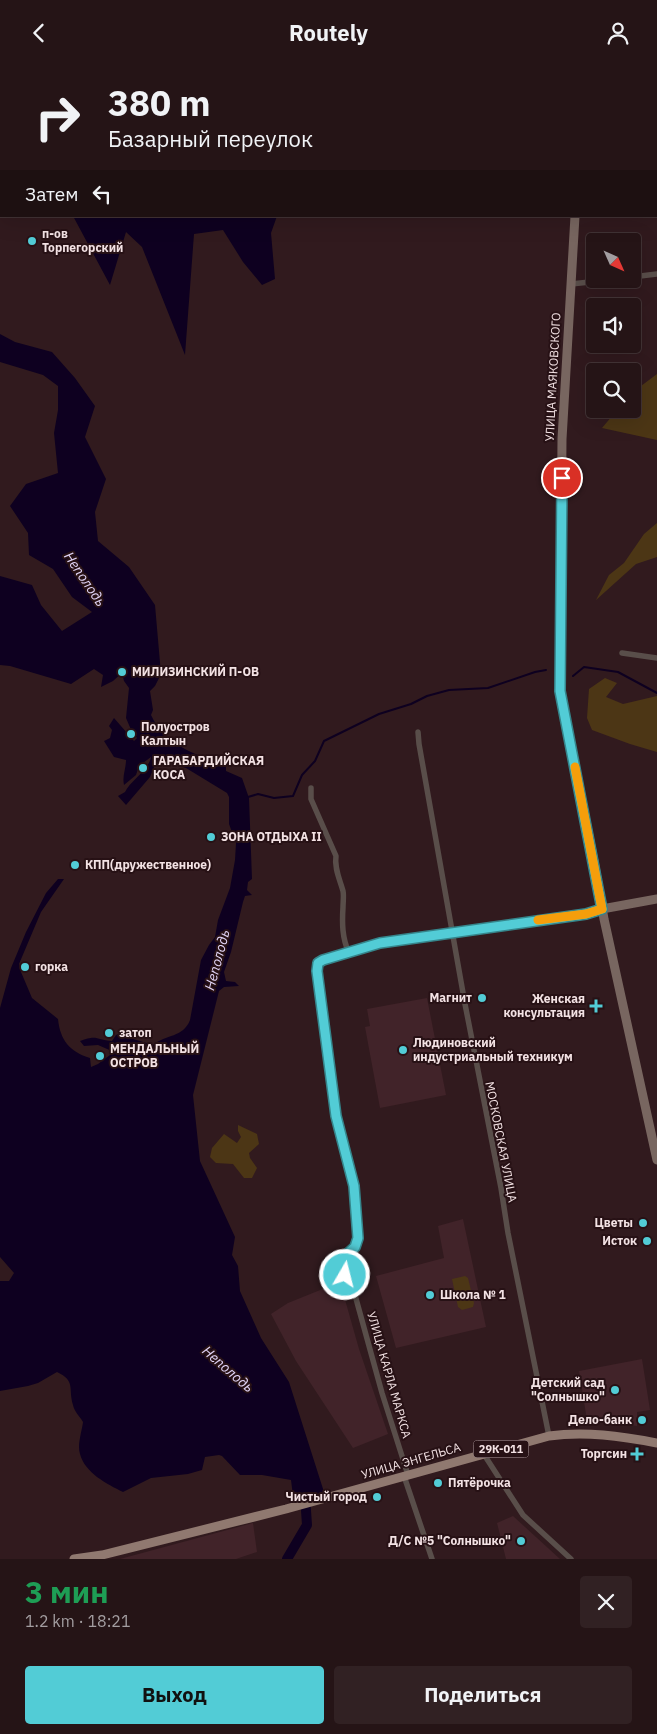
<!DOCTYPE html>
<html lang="ru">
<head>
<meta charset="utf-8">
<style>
	body { margin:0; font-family:"IBM Plex Sans",sans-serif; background:#312123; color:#f1f3f6; height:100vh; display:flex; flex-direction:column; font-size:19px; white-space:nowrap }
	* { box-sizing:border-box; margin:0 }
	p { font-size:16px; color:#a39ea1 }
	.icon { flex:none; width:28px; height:28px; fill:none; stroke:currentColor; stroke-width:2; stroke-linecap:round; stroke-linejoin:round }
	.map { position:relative; height:1494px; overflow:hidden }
	.panel { display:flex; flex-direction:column; background:#251416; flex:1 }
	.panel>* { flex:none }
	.banner { position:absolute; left:0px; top:0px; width:658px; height:152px; box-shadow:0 5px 20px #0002,0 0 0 1px #423335; background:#251416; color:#f1f3f6; overflow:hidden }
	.needle { width:32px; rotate:135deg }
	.controls { position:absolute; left:586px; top:168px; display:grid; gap:10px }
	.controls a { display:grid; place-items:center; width:55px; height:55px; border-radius:5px; background:#251416; box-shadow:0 5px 20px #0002,0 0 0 1px #423335; font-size:25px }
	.pin { position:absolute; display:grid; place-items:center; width:42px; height:42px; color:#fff; margin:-21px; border:2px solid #fff; border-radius:50%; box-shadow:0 1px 5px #0007 }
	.me { position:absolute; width:55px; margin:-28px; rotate:8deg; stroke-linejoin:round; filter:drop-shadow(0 0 4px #0008) }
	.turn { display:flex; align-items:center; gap:18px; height:105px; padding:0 25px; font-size:22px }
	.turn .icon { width:65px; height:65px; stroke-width:2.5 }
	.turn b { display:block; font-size:35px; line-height:42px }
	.then { display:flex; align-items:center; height:48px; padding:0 25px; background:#0003; gap:10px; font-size:19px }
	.round { display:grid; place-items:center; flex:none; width:52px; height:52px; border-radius:5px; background:#312123 }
	.summary { display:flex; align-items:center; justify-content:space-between; height:85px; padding:0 25px }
	h1 { font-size:30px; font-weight:700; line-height:38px; color:#1e9e55 }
	.cta { display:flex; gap:10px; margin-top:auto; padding:10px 25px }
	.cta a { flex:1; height:58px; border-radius:5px; background:#52ccd6; color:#111; font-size:20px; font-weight:700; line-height:58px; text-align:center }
	.cta a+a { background:#312123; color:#f1f3f6 }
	header { display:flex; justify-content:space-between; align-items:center; height:65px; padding:0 25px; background:#251416; font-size:22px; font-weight:700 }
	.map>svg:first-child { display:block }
	.built { fill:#412329 }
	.green { fill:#4c3615 }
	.water { fill:#0e0020 }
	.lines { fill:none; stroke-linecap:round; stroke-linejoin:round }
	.stream { stroke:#0e0020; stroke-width:2 }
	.river { stroke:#0e0020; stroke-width:10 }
	.street { stroke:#594e4a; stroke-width:5.5 }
	.secondary { stroke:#786660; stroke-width:9 }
	.primary { stroke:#907970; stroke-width:9 }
	.route-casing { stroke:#35858b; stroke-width:12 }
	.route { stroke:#52ccd6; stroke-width:9 }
	.slow { stroke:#f59e0b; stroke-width:9 }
	.poi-dot { fill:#52ccd6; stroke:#271115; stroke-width:2 }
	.labels { text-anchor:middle; stroke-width:4; stroke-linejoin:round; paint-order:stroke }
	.shield { fill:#271115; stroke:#b6a3a6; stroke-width:1 }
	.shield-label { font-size:11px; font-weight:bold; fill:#f3e2e4 }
	.poi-label { font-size:12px; font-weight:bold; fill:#f3e2e4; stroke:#271115; text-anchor:start }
	.street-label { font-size:12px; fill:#f3e2e4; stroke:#271115 }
	.water-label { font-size:14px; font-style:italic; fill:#e2d5f8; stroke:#271115 }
</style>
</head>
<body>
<header><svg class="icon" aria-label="back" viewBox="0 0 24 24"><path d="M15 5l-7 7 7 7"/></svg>Routely<svg class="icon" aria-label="person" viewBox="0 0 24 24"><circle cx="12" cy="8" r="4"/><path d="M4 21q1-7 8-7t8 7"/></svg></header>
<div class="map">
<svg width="657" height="1494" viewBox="0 0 657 1494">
	<rect width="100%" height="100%" fill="#311a1e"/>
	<g class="built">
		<polygon points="427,933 446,1030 380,1043 365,962 370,961 367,944"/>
		<polygon points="463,1154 486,1262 396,1283 376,1211 444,1193 438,1161"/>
		<polygon points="340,1217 359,1284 388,1369 353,1383 296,1296 271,1249 288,1238"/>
		<polygon points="642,1294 650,1345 637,1347 637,1361 587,1355 579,1306"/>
		<polygon points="513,1451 560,1494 506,1494 497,1458"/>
		<polygon points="253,1458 257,1487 236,1494 120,1494"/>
	</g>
	<g class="green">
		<polygon points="657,309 657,375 602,363 618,344 632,344 633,327"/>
		<polygon points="657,458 657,492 636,499 596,535 609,510 624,498 644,469"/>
		<polygon points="605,613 617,618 606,632 623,639 657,631 657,687 630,679 592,665 587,653 589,624"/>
		<polygon points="238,1060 257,1069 259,1079 249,1088 250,1093 257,1103 252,1113 244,1113 233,1099 216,1098 210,1092 212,1083 224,1069 237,1078 241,1072 238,1066"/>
		<polygon points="465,1211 468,1213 474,1238 473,1242 462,1245 458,1242 452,1214"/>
	</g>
	<g class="water">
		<polygon points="0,0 332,0 332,1 1,1 1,11"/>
		<polygon points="73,151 277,151 271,168 275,214 262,220 243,197 223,165 194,169 185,290 142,182 126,167 110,220"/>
		<path d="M 0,269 L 15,277 L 52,287 L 75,313 L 95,341 L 85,372 L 106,414 L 95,447 L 98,476 L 129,502 L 155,540 L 161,609 L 155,621 L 150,626 L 153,645 L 151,650 C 164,679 197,691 226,700 L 226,706 L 242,713 L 249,733 L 252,814 L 248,817 L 247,825 L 252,830 L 245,831 L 243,837 L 231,887 L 224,907 L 226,916 L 235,917 L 239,921 L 224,922 L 219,926 L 193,1030 L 200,1096 L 235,1172 L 232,1190 L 238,1201 L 240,1226 L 261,1273 L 289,1317 L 324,1427 L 295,1435 L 293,1431 L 291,1415 L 262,1410 L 240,1410 L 222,1391 L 219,1390 L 205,1392 L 202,1405 L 188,1409 L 151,1413 L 123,1427 C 107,1419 85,1408 80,1389 C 77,1380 82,1366 83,1357 C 80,1352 74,1346 73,1340 C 68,1323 76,1316 57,1307 L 38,1318 L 28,1321 L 0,1326 L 0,1216 L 9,1216 L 14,1208 L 0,1192 L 0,943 L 11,903 L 26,867 L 46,828 L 58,814 L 64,814 L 41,847 L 19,899 L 21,907 L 32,933 L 58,954 C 60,975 70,987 90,993 L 91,1002 L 98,999 L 114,987 L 98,980 L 84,981 L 80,976 C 97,969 97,975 112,976 L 116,970 L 124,967 L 130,973 L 153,980 C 166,969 183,973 190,955 L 201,895 L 209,880 L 215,872 L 218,855 L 230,823 L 235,795 L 236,778 L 229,759 L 229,732 L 227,728 L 186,703 L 179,701 L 173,695 L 165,696 L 154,702 L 150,712 L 126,740 L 118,731 L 125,727 C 130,716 149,705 151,692 L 139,701 L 136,710 L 124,720 C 122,711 126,704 126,695 L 114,692 L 104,676 L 110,673 L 112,665 L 109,661 L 114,653 L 134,676 L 137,673 L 132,667 L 126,653 L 129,623 L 124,616 L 122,608 L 113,616 L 101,622 L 103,610 L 94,604 L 71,619 L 10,601 L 0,600 L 0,511 L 32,520 L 41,540 L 62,566 L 92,547 L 72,532 L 53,504 L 29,490 L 28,468 L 10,441 L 26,419 L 58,408 L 54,368 L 58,345 L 58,321 L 43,310 L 0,297 Z"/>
	</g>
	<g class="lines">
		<g class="stream">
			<polyline points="573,611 584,602 618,607 657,628"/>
			<polyline points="248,732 258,729 274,733 293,731 302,710 315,696 324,676 379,649 411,639 427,631 449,625 488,623 535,607 546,605"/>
		</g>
		<polyline class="river" points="287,1494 307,1460 305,1431"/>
		<g class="street">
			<polyline points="632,212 657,209"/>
			<polyline points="571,219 618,214"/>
			<polyline points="622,588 657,593"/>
			<polyline points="418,667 419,679 465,939 501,1123 508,1168 549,1371"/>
			<path d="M 311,723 L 311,734 L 336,791 C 334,803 340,815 343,826 C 344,831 343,837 343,842 C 342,858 342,873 349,888"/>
			<polyline points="488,1387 485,1391 523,1450 571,1494"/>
			<polyline points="432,1494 405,1414 408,1410 382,1328 355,1230 345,1210 341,1198 347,1189 355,1182 358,1173 354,1121 336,1051 317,906 318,898 323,895 380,878 464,867 549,853 586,849 602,844"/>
		</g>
		<g class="secondary">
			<polyline points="583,1 583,0"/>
			<polyline points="575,151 562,374 560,626 595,801 604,854 657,1095"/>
			<polyline points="602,844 657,834"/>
		</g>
		<path class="primary" d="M 74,1494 L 102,1490 L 286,1444 L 549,1371 C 585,1366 621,1371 657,1378"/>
	</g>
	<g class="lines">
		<g class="route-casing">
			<polyline id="route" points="345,1210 341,1198 347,1189 355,1182 358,1173 354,1121 336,1051 317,906 318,898 323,895 380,878 586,849 602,844 560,626 562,413"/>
		</g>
		<use href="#route" class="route"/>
		<polyline class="slow" points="538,855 586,849 602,844 575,702"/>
	</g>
	<g class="poi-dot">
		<circle cx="32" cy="176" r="5"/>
		<circle cx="122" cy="607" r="5"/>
		<circle cx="131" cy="669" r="5"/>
		<circle cx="143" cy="703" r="5"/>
		<circle cx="211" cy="772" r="5"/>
		<circle cx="75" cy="800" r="5"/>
		<circle cx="25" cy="902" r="5"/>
		<circle cx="482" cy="933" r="5"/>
		<path d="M593.5 933.5h5v5h5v5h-5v5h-5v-5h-5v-5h5z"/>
		<circle cx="109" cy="968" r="5"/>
		<circle cx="403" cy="985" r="5"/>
		<circle cx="100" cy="991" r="5"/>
		<circle cx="643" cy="1158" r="5"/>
		<circle cx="647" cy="1176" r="5"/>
		<circle cx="430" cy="1230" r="5"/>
		<circle cx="615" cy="1325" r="5"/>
		<circle cx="642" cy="1355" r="5"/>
		<path d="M634.5 1381.5h5v5h5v5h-5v5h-5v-5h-5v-5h5z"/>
		<circle cx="438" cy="1418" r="5"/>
		<circle cx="377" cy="1432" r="5"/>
		<circle cx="521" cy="1476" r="5"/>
	</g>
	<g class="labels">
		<rect class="shield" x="473.5" y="1375.5" width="55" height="17" rx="4"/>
		<g class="shield-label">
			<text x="501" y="1388">29К-011</text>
		</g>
		<g class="poi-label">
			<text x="42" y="173">п-ов<tspan x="42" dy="14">Торпегорский</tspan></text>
			<text x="132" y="611">МИЛИЗИНСКИЙ П-ОВ</text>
			<text x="141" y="666">Полуостров<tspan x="141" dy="14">Калтын</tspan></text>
			<text x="153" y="700">ГАРАБАРДИЙСКАЯ<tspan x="153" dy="14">КОСА</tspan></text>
			<text x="221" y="776">ЗОНА ОТДЫХА II</text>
			<text x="85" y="804">КПП(дружественное)</text>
			<text x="35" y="906">горка</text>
			<text x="472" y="937" text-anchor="end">Магнит</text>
			<text x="585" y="938" text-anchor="end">Женская<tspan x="585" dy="14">консультация</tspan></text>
			<text x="119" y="972">затоп</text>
			<text x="413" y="982">Людиновский<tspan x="413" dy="14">индустриальный техникум</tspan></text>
			<text x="110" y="988">МЕНДАЛЬНЫЙ<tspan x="110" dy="14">ОСТРОВ</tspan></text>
			<text x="633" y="1162" text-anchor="end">Цветы</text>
			<text x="637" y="1180" text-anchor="end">Исток</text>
			<text x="440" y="1234">Школа № 1</text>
			<text x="605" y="1322" text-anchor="end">Детский сад<tspan x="605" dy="14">"Солнышко"</tspan></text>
			<text x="632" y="1359" text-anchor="end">Дело-банк</text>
			<text x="627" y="1393" text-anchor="end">Торгсин</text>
			<text x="448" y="1422">Пятёрочка</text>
			<text x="367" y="1436" text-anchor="end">Чистый город</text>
			<text x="511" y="1480" text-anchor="end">Д/С №5 "Солнышко"</text>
		</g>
		<g class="street-label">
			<text transform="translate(553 312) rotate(-87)" y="4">УЛИЦА МАЯКОВСКОГО</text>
			<text transform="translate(501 1077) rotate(79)" y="4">МОСКОВСКАЯ УЛИЦА</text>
			<text transform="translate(389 1310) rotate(74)" y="4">УЛИЦА КАРЛА МАРКСА</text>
			<text transform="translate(411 1396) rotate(-16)" y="4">УЛИЦА ЭНГЕЛЬСА</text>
		</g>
		<g class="water-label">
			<text transform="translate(85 514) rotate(56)" y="5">Неполодь</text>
			<text transform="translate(217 895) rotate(-75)" y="5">Неполодь</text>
			<text transform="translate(228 1304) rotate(41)" y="5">Неполодь</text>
		</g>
	</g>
</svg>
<div class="controls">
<a><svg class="needle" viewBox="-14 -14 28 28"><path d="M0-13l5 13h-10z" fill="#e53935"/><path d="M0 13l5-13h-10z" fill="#a39ea1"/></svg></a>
<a><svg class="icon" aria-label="sound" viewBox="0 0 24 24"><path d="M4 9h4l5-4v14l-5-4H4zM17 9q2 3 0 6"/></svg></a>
<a><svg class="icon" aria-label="search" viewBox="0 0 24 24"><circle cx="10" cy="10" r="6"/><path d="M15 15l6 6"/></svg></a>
</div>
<div class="pin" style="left:562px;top:413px;background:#d93025"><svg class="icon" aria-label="arrive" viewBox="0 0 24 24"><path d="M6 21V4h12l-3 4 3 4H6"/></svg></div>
<svg class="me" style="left:345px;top:1210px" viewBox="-20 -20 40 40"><circle r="17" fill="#52ccd6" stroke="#fff" stroke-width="3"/><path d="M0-11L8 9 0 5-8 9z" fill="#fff"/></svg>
<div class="banner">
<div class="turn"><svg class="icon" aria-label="right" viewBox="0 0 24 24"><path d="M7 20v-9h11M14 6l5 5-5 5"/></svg><div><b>380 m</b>Базарный переулок</div></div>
<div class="then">Затем<svg class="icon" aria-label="left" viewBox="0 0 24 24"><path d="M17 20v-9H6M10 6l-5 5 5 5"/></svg></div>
</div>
</div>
<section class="panel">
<div class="summary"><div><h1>3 мин</h1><p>1.2 km · 18:21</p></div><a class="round"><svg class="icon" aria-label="close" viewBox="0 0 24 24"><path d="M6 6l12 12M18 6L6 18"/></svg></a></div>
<div class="cta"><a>Выход</a><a>Поделиться</a></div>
</section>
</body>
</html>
